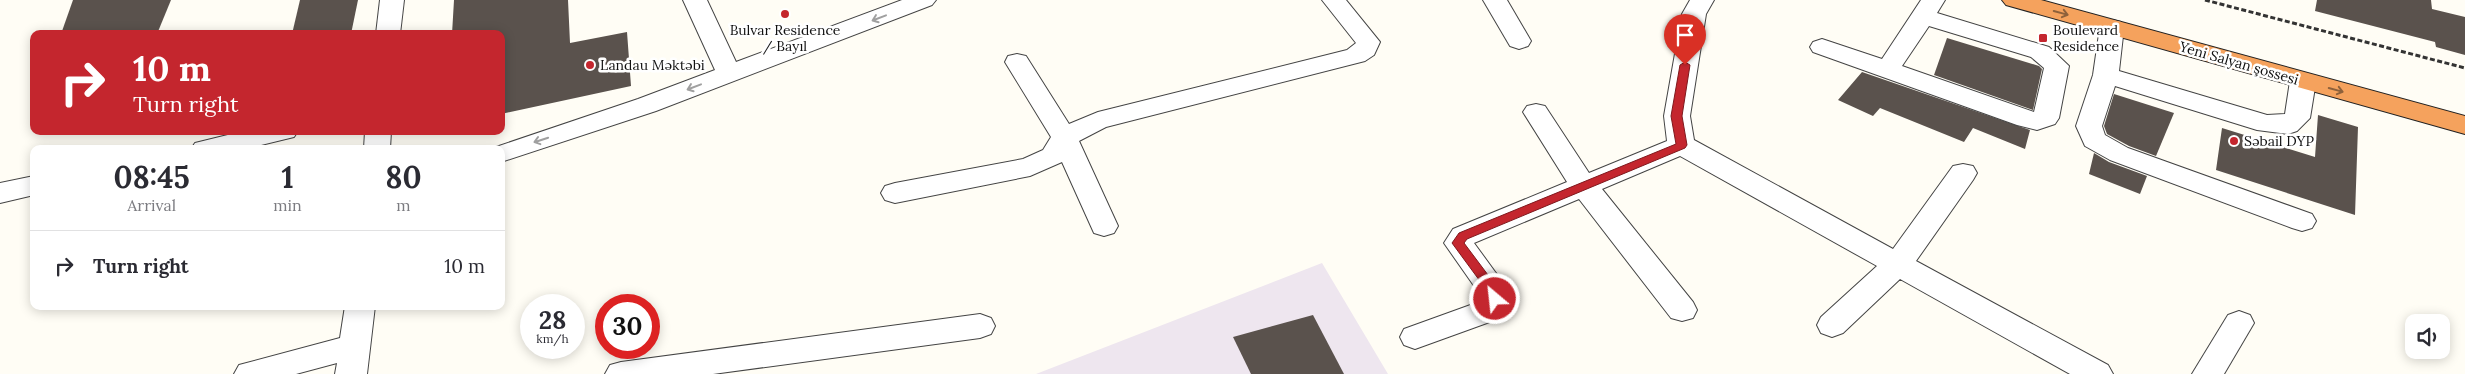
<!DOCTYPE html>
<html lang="en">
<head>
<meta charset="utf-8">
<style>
	body { margin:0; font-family:Lora,serif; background:#f2f2f3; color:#2b2b33; height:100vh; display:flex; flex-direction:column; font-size:19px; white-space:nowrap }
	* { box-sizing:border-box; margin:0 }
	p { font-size:16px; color:#7c7c81 }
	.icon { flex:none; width:28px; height:28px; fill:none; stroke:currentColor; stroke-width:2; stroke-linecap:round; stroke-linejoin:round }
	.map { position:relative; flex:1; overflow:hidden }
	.side { position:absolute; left:30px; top:145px; width:475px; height:165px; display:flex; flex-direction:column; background:#fff; border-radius:10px; box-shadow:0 2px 12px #0003 }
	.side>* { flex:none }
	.guide { position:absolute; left:30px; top:30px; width:475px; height:105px; border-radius:10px; box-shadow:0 2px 12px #0003; background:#c4262e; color:#fff; overflow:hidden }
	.fabs { position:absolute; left:2405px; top:314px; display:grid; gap:10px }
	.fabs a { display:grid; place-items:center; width:45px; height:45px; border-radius:10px; background:#fff; box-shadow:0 2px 12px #0003; font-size:25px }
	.speed { position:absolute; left:520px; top:294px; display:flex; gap:10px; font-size:25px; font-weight:700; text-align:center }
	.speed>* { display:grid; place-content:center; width:65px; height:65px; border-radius:50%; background:#fff; box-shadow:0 2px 12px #0003; line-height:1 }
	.speed small { font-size:12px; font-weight:400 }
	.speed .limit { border:8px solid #d22; background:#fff; color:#111 }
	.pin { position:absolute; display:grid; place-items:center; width:42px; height:42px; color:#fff; margin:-51px -21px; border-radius:50% 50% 50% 0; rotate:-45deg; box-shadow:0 0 5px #0007 }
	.pin .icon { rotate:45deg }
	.me { position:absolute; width:55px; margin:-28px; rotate:332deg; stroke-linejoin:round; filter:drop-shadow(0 0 4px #0008) }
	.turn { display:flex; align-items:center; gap:18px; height:105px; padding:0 20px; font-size:22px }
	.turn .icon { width:65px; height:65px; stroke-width:2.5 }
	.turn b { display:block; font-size:35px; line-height:42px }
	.eta { display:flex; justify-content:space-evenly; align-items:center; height:85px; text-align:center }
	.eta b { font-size:30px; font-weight:700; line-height:35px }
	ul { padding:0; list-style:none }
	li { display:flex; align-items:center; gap:15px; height:70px; padding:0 20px; border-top:1px solid #e1e1e2 }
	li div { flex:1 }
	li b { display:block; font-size:19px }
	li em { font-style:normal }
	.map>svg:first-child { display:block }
	.industrial { fill:#eee6ef }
	.building { fill:#5a524d }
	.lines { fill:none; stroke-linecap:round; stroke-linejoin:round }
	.minor-casing { stroke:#444; stroke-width:2 }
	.highway-casing { stroke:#222; stroke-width:2 }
	.path { stroke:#333; stroke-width:3; stroke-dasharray:5 2.5; stroke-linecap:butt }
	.minor { fill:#fff; fill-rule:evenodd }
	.highway { fill:#f5a25d; fill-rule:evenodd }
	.oneway { stroke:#8e613b }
	.oneway2 { stroke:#a0a0a0 }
	.route { fill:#c4262e; stroke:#7f191e }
	.poi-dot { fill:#c4262e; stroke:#fff; stroke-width:2 }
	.labels { text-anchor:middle; stroke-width:5; stroke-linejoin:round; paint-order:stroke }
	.poi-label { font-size:14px; fill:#111; stroke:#fff; text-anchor:start }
	.street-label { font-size:14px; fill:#111; stroke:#fff }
</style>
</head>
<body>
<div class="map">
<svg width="2465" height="374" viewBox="0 0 2465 374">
	<rect width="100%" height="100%" fill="#fffdf5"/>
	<polygon class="industrial" points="1322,263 1388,374 1036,374"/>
	<g class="building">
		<polygon points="73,0 171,0 157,34 61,34"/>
		<polygon points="300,0 358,0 351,34 292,34"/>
		<polygon points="454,0 568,0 570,43 627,32 631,86 501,114 501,34 452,34"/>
		<polygon points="2317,0 2431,0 2432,9 2465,17 2465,55 2436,47 2435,42 2315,11"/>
		<polygon points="1947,38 2039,66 2042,69 2033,110 1934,75"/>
		<polygon points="1862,72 2030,130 2025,149 1973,128 1964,142 1880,108 1873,116 1838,100"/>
		<polygon points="2114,94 2174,113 2156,156 2129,146 2107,134 2104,126"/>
		<polygon points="2318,115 2358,127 2355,215 2216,170 2222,128 2315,157"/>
		<polygon points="2094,153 2109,162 2147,176 2140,194 2089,174"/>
		<polygon points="1313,315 1344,374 1251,374 1233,337"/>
	</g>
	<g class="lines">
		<g class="minor-casing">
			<g id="minor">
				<polygon points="380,0 404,0 400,34 376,34"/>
				<polygon points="683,0 707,0 736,62 902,0 936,0 932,5 656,111 501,162 501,149 490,149 638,99 715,70"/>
				<polygon points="1322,0 1346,0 1380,42 1374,55 1365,61 1106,127 1079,141 1118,226 1114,233 1104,236 1094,233 1062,162 1030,176 895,203 885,200 881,193 885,186 895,183 1023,159 1043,150 1051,137 1005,62 1008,56 1017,54 1026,56 1069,124 1098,112 1347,50 1356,43"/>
				<polygon points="1483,0 1507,0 1531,41 1528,46 1519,49 1510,46"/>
				<polygon points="1690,0 1714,0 1706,14 1690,116 1694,140 1893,249 1953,166 1963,164 1973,166 1977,173 1973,180 1916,261 2108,365 2113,374 2070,374 1900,279 1843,333 1832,337 1821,333 1817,325 1821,317 1877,266 1680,156 1602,189 1693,302 1697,310 1693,318 1682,321 1671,318 1579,199 1474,243 1509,291 1510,299 1498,319 1415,349 1404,345 1400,337 1404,329 1476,303 1480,298 1479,293 1444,243 1453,229 1567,182 1523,112 1527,106 1536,104 1545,106 1589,173 1667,141 1664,116 1682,14"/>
				<path d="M 1921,0 L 1945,0 L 1937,13 L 2049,47 L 2069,66 L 2059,118 L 2055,124 L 2037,130 L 2017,125 L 1813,52 L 1810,47 L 1813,42 L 1822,39 L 1882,59 ZM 1929,26 L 2031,57 L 2044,68 L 2034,112 L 1902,66 Z"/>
				<polygon points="2112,20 2121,22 2124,27 2119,71 2267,115 2285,114 2290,81 2294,75 2303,73 2312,75 2316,81 2310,118 2297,131 2288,134 2257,130 2115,86 2102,126 2105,135 2128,148 2312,214 2316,221 2312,228 2302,231 2292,228 2110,160 2085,146 2076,126 2093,75 2100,27 2103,22"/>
				<polygon points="244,131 298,131 294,137 245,149 191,149 195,143"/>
				<polygon points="365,131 391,131 390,149 364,149"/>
				<polygon points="34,176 34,195 0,203 0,183"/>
				<polygon points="345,306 375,306 367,374 335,374 337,363 296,374 234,374 239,365 340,338"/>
				<polygon points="2239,311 2250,315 2254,323 2224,374 2192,374 2228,315"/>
				<polygon points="980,314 991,318 995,326 991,334 980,338 713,374 605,374 610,365 621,362"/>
			</g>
		</g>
		<g class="highway-casing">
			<polygon id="highway" points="2002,0 2041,0 2465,116 2465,134 2006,5"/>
		</g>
		<polyline class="path" points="2205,0 2465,68"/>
		<use href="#minor" class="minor"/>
		<use href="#highway" class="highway"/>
	</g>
	<defs><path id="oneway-shaft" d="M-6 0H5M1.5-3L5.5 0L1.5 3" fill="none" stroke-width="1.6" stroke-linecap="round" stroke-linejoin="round" transform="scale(1.25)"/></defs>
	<g class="oneway">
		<use href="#oneway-shaft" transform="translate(2061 13) rotate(15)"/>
		<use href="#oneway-shaft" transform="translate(2336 90) rotate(15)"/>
	</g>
	<g class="oneway2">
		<use href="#oneway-shaft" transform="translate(879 18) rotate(159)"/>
		<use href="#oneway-shaft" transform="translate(694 87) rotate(159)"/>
		<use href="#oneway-shaft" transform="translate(541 140) rotate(162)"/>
	</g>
	<polygon class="route" points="1685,62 1690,65 1682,116 1687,145 1685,148 1467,239 1464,243 1500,291 1499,302 1491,302 1488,292 1452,243 1459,233 1676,144 1671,116 1680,65"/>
	<g class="poi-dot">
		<circle cx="785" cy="14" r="5"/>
		<rect x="2038" y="33" width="10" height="10" rx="2.5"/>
		<circle cx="590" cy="65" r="5"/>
		<circle cx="2234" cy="141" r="5"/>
	</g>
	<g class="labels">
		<g class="poi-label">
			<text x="785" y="35" text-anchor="middle">Bulvar Residence<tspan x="785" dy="16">/ Bayıl</tspan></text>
			<text x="2053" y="35">Boulevard<tspan x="2053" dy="16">Residence</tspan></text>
			<text x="600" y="70">Landau Məktəbi</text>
			<text x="2244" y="146">Səbail DYP</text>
		</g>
		<g class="street-label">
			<text transform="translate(2239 63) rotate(16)" y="5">Yeni Salyan şossesi</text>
		</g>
	</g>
</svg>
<div class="fabs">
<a><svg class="icon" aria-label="sound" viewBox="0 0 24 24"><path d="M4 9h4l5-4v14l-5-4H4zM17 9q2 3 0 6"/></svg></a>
</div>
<div class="speed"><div>28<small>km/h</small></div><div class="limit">30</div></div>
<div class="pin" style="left:1685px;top:65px;background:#d93025"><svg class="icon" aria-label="arrive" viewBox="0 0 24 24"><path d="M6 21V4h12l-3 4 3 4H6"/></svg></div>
<svg class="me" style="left:1495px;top:299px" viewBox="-20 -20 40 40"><circle r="17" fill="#c4262e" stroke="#fff" stroke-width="3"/><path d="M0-11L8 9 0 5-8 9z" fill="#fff"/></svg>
<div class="guide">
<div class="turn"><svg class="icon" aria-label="right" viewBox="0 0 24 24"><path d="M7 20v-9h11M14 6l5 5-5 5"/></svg><div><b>10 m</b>Turn right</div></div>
</div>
<section class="side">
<div class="eta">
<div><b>08:45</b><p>Arrival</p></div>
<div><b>1</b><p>min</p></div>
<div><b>80</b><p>m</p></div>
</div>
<ul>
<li><svg class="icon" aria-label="right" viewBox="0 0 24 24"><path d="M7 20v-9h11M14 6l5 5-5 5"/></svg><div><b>Turn right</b></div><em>10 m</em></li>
</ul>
</section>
</div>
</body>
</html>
